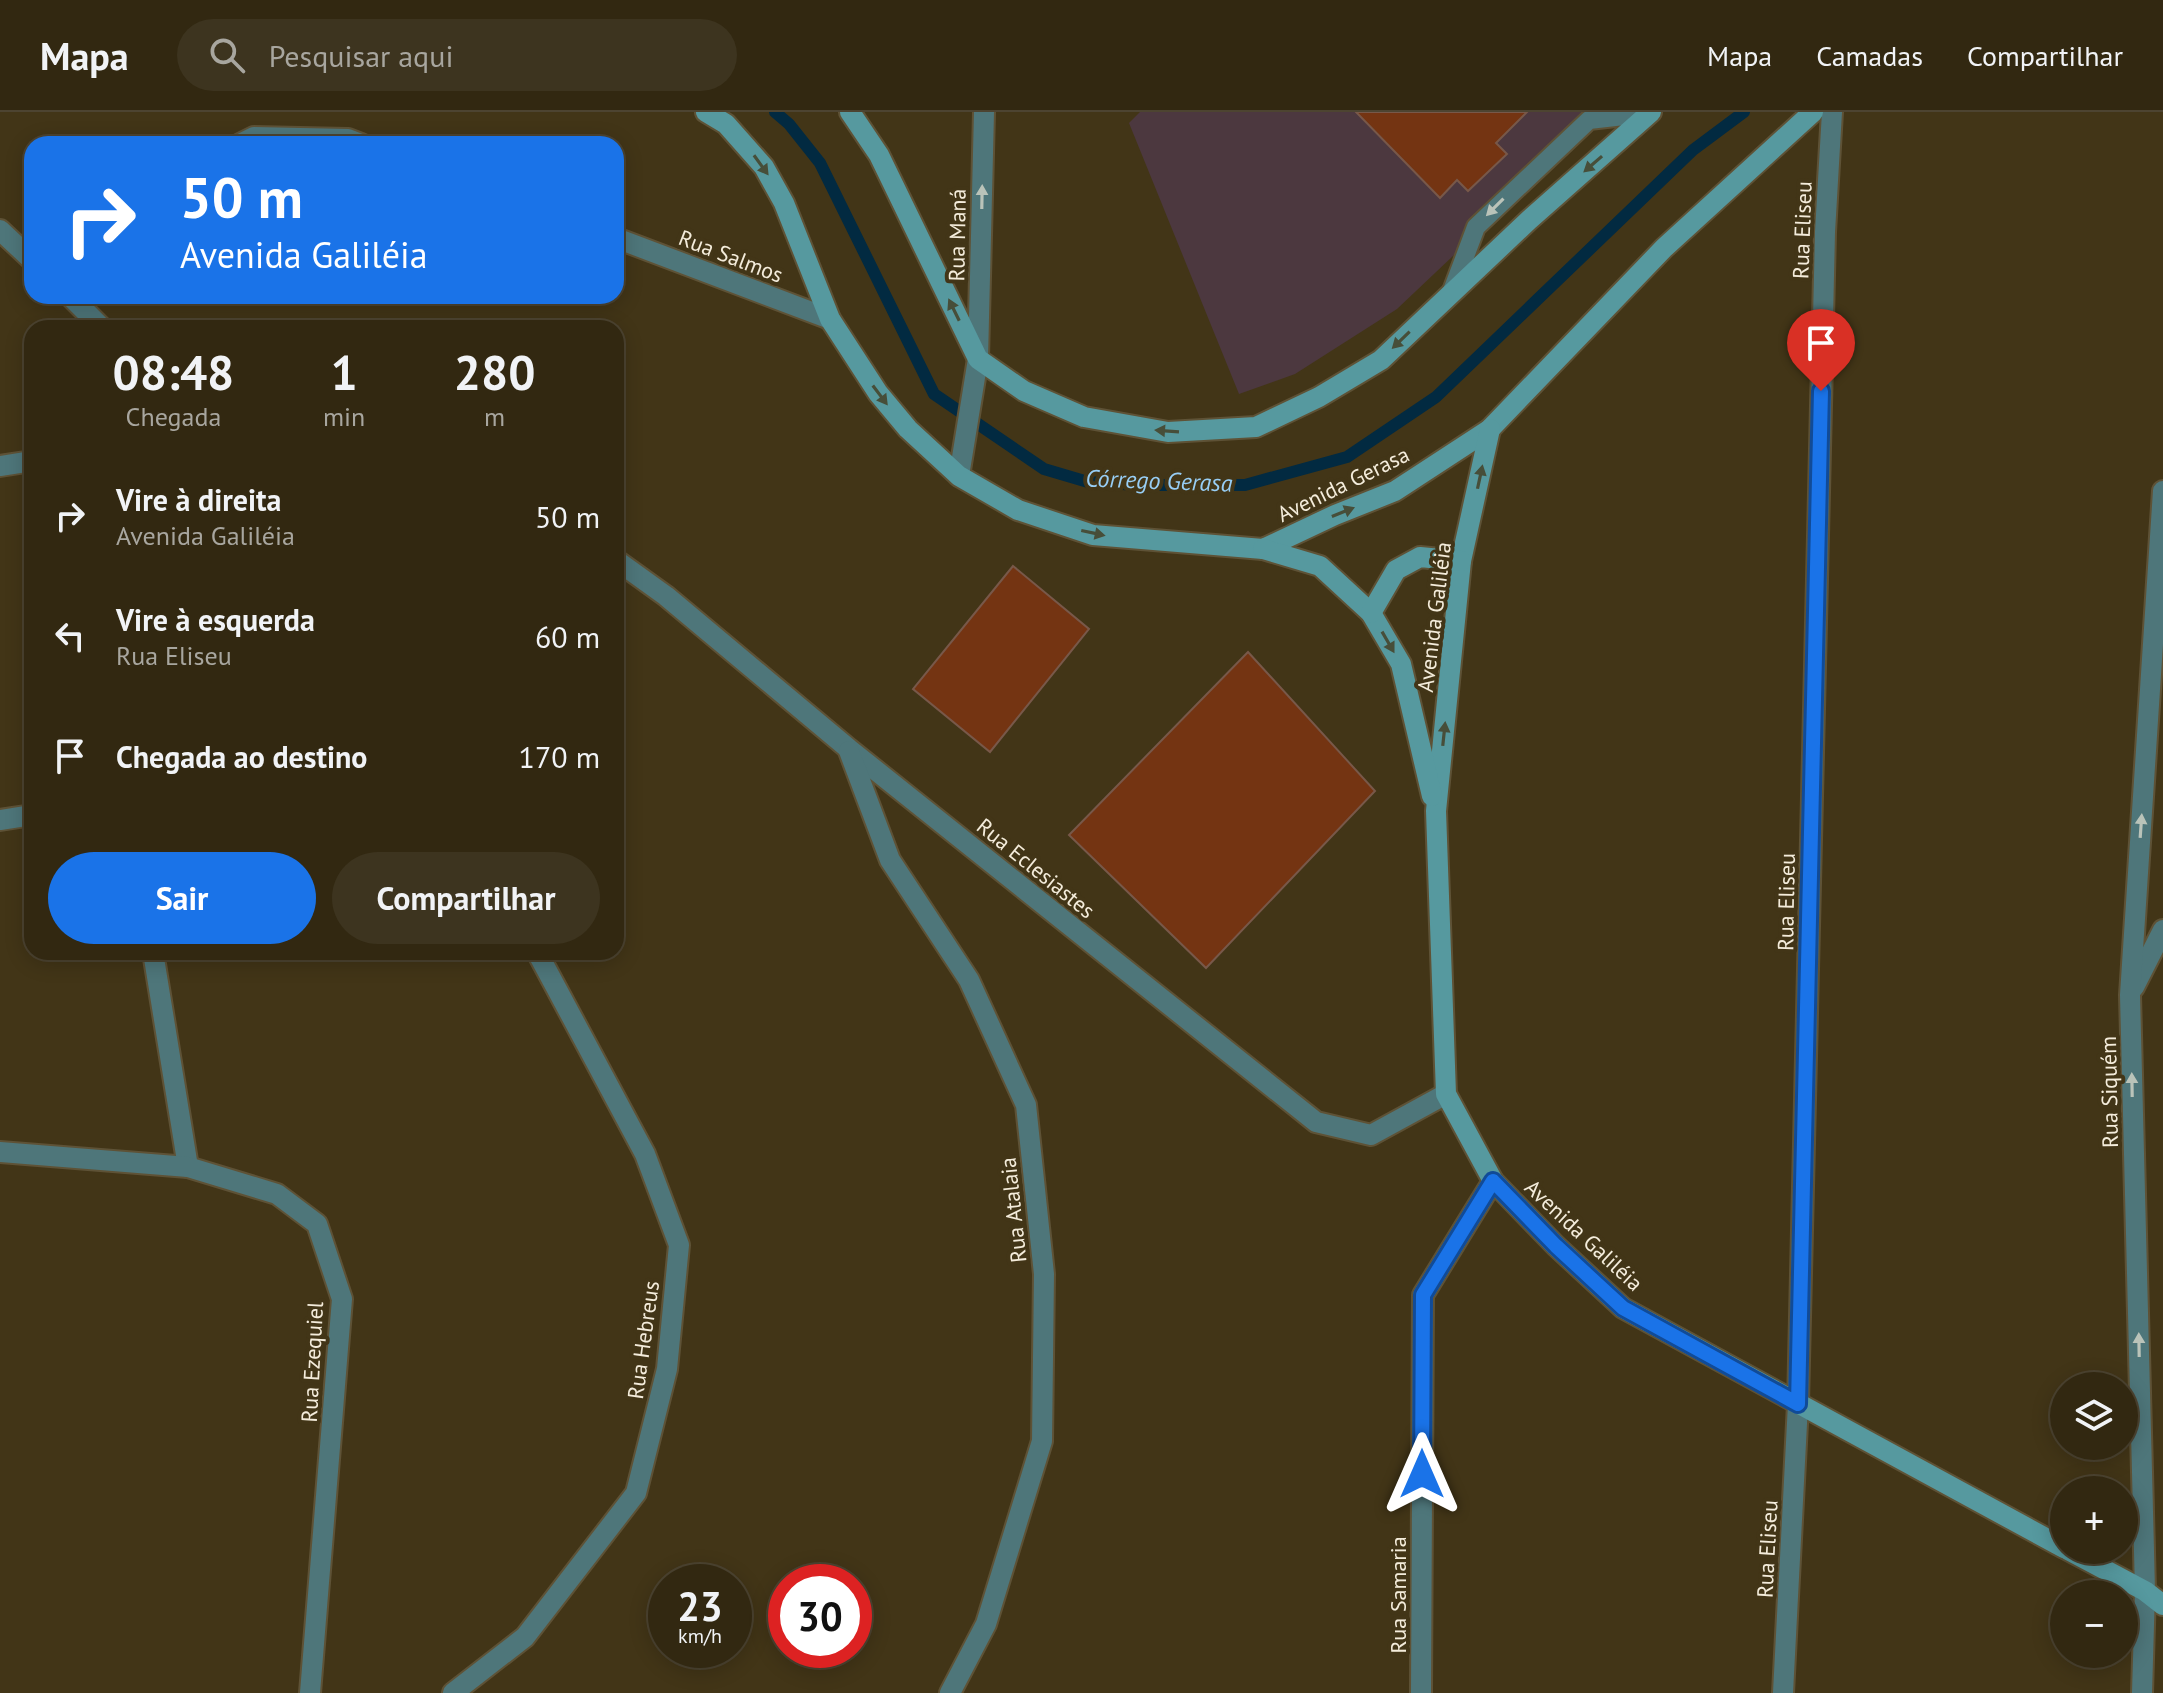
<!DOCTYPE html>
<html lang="pt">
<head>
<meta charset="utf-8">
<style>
	body { margin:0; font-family:"PT Sans",sans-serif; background:#3d341f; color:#f1f3f6; height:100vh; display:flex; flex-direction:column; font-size:30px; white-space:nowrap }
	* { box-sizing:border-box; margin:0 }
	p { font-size:26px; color:#a8a69f }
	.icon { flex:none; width:44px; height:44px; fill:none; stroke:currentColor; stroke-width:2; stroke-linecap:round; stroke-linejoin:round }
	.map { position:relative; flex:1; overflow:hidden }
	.panel { position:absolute; left:24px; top:208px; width:600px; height:640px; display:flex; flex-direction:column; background:#322811; border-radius:24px; box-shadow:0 4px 20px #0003,0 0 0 2px #4d4431 }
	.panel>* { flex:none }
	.banner { position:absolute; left:24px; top:24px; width:600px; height:168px; border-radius:24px; box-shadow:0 4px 20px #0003,0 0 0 2px #4d4431; background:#1a73e8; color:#fff; overflow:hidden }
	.buttons { position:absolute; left:2050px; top:1260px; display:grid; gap:16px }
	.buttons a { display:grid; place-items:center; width:88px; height:88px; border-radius:50%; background:#322811; box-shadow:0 4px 20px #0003,0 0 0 2px #4d4431; font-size:40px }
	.speed { position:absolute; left:648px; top:1452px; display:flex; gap:16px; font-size:40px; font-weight:700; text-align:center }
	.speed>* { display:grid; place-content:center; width:104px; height:104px; border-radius:50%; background:#322811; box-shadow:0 4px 20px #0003,0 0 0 2px #4d4431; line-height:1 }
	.speed small { font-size:20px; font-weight:400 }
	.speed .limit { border:12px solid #d22; background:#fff; color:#111 }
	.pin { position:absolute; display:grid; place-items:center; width:68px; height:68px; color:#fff; margin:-82px -34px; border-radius:50% 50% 50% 0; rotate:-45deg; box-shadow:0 0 8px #0007 }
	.pin .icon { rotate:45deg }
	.me { position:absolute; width:88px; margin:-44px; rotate:0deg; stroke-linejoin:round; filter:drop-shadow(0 0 6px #0008) }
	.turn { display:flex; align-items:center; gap:28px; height:168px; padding:0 24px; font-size:36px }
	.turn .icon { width:104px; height:104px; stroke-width:2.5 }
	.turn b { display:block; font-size:56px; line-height:68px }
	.eta { display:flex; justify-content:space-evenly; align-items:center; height:136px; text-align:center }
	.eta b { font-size:48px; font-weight:700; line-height:56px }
	.cta { display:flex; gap:16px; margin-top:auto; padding:16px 24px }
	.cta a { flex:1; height:92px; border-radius:48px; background:#1a73e8; color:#fff; font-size:32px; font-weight:700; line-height:92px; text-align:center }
	.cta a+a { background:#3d341f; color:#f1f3f6 }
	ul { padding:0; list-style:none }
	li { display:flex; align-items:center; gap:24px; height:120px; padding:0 24px }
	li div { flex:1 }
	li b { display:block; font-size:30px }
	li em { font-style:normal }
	header { display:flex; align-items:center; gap:48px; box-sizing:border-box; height:112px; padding:0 40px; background:#322811; border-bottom:2px solid #4d4431 }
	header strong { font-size:38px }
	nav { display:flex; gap:44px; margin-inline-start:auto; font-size:28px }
	.search { width:560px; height:72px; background:#3d341f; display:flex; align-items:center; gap:20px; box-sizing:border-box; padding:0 28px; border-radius:44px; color:#a8a69f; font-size:30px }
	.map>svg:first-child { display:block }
	.medical { fill:#4c383f }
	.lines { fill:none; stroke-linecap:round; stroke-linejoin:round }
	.stream { stroke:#022a41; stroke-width:12 }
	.building { fill:#743412; stroke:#785849; stroke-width:2 }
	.lane-casing { stroke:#5e5236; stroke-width:22 }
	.street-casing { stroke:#5e5236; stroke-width:24 }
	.secondary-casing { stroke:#5e5236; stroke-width:24 }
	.lane { stroke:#4e767a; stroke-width:18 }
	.street { stroke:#4e767a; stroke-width:20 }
	.secondary { stroke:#56999f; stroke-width:20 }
	.oneway { fill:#474e39 }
	.oneway2 { fill:#bac3b9 }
	.route-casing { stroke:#114b97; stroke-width:20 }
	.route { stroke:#1a73e8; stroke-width:14 }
	.labels { text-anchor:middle; stroke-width:8; stroke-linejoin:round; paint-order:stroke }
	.street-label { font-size:22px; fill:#f4ecdb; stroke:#423517 }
	.water-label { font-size:24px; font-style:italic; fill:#98cef5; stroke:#423517 }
</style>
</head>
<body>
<header>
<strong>Mapa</strong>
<div class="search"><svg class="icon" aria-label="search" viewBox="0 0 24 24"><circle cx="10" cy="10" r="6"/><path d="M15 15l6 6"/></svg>Pesquisar aqui</div>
<nav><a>Mapa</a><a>Camadas</a><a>Compartilhar</a></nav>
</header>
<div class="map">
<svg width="2163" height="1581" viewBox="0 0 2163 1581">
	<rect width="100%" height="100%" fill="#423517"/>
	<polygon class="medical" points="1140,0 1605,0 1397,197 1295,262 1239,282 1129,11"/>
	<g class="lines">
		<polyline class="stream" points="775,0 789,12 820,51 934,282 1044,357 1088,370 1139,373 1245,373 1347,345 1436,285 1693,38 1744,0"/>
	</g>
	<g class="building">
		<polygon points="1356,0 1527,0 1496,31 1507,42 1468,79 1457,68 1440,86"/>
		<polygon points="1013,454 1089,517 990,640 913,577"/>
		<polygon points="1248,540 1375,679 1206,856 1069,723"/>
	</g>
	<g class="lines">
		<g class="lane-casing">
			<polyline id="lane" points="1452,179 1476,115 1589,8 1650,1"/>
		</g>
		<g class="street-casing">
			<g id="street">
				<polyline points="240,32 254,25 348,27 361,32"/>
				<polyline points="0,118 32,148"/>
				<polyline points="616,126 830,207"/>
				<polyline points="70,184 102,216"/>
				<polyline points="0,354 32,349"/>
				<polyline points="959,364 978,247 984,0"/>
				<polyline points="616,448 666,484 849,637 1316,1010 1371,1023 1446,982"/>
				<polyline points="849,639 890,748 969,868 1026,993 1044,1162 1042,1329 986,1512 950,1581"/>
				<polyline points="0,708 32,703"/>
				<polyline points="153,840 188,1055"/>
				<polyline points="2134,875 2163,818"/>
				<polyline points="0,1040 188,1055 277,1082 317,1112 342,1187 310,1581"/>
				<polyline points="453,1581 525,1525 636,1381 667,1257 679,1133 645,1042 537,840"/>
				<polyline points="1421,1581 1423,1183 1493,1069"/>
				<polyline points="1783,1581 1798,1292 1825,120 1832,0"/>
				<polyline points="2142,1581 2145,1479 2130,883 2163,379"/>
			</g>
		</g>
		<g class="secondary-casing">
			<g id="secondary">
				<polyline points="706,0 726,12 764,55 784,91 830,207 878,281 908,317 959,364 1018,398 1093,423 1263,437 1335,403 1395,379 1490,317 1664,136 1813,0"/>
				<polyline points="850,0 879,43 978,247 1024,279 1084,305 1168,320 1256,315 1319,285 1381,248 1529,108 1651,0"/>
				<polyline points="1490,317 1461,449 1436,699 1446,982 1493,1069 1556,1134 1623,1196 2064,1436"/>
				<polyline points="1263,437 1320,454 1371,501 1401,552 1432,684"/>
				<polyline points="1371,501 1396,458 1420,445 1461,449"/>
				<polyline points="2068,1438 2145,1479 2163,1493"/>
			</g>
		</g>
		<use href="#lane" class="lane"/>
		<use href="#street" class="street"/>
		<use href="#secondary" class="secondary"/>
	</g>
	<defs><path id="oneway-solid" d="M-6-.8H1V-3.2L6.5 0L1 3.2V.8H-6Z" transform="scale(2)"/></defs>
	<g class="oneway">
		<use href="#oneway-solid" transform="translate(1593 52) rotate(139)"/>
		<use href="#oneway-solid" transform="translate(761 53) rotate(54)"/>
		<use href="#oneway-solid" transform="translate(954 198) rotate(-116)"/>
		<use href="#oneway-solid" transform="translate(1401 228) rotate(136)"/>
		<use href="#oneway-solid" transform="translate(880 283) rotate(53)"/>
		<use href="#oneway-solid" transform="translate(1167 319) rotate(-176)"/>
		<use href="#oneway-solid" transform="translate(1480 365) rotate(-78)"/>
		<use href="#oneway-solid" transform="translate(1343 400) rotate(-22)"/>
		<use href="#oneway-solid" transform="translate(1093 421) rotate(12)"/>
		<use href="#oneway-solid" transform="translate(1388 530) rotate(60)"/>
		<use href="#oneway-solid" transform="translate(1444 622) rotate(-84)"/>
	</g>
	<g class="oneway2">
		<use href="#oneway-solid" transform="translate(982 85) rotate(-89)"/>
		<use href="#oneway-solid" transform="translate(1495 95) rotate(135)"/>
		<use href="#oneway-solid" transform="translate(2141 714) rotate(-86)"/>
		<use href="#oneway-solid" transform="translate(2132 973) rotate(-91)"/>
		<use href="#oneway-solid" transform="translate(2139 1233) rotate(-91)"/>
	</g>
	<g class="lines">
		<g class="route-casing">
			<polyline id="route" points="1422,1362 1423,1183 1493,1069 1556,1134 1623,1196 1798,1292 1821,279"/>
		</g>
		<use href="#route" class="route"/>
	</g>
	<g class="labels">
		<g class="street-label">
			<text transform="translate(1802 118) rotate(-88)" y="8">Rua Eliseu</text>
			<text transform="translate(957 123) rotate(-89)" y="8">Rua Maná</text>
			<text transform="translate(731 144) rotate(21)" y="8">Rua Salmos</text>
			<text transform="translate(1343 372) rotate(-26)" y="8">Avenida Gerasa</text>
			<text transform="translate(1434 505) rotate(-83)" y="8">Avenida Galiléia</text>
			<text transform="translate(1036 756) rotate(39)" y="8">Rua Eclesiastes</text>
			<text transform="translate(1786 790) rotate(-89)" y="8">Rua Eliseu</text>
			<text transform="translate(2109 980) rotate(-91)" y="8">Rua Siquém</text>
			<text transform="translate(1013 1098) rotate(-96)" y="8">Rua Atalaia</text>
			<text transform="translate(1584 1123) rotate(43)" y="8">Avenida Galiléia</text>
			<text transform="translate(643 1228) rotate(-82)" y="8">Rua Hebreus</text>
			<text transform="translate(312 1250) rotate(-87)" y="8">Rua Ezequiel</text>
			<text transform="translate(1767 1437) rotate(-87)" y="8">Rua Eliseu</text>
			<text transform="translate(1398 1483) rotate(-90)" y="8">Rua Samaria</text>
		</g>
		<g class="water-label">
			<text transform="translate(1159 369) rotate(2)" y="8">Córrego Gerasa</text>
		</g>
	</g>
</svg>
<div class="buttons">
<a><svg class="icon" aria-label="layers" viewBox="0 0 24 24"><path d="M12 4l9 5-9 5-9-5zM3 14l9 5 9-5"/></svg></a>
<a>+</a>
<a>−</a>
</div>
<div class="speed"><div>23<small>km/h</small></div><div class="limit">30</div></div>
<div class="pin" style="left:1821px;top:279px;background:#d93025"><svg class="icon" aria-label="arrive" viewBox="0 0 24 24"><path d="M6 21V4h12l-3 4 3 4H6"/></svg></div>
<svg class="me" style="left:1422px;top:1362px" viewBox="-20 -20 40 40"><path d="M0-17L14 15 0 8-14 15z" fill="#1a73e8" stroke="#fff" stroke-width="4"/></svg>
<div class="banner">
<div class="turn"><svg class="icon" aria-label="right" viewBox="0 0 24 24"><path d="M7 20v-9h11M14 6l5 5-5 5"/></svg><div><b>50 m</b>Avenida Galiléia</div></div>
</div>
<section class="panel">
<div class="eta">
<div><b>08:48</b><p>Chegada</p></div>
<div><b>1</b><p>min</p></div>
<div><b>280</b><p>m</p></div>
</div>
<ul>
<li><svg class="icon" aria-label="right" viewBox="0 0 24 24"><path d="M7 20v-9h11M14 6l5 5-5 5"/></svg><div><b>Vire à direita</b><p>Avenida Galiléia</p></div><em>50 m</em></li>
<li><svg class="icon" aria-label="left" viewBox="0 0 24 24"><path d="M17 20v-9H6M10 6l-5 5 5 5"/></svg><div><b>Vire à esquerda</b><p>Rua Eliseu</p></div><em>60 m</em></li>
<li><svg class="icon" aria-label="arrive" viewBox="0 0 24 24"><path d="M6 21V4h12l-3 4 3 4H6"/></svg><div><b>Chegada ao destino</b></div><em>170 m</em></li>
</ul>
<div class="cta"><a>Sair</a><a>Compartilhar</a></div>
</section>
</div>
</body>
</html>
